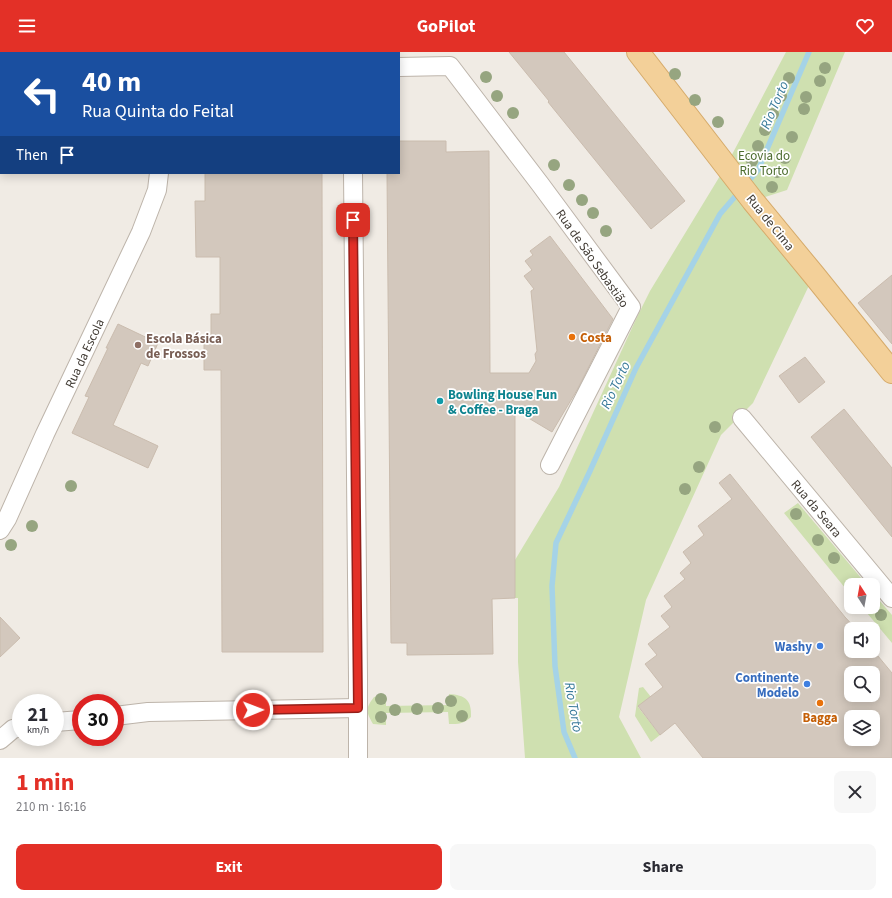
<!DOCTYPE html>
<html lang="en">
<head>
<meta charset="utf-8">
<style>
	body { margin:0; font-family:"Source Sans 3",sans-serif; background:#f7f7f7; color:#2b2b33; height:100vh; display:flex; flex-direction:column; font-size:15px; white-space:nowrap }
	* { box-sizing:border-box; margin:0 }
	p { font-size:13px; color:#7c7c81 }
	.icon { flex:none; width:22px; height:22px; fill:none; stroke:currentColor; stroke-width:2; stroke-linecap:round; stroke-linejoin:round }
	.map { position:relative; height:706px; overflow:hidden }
	.panel { display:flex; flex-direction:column; background:#fff; flex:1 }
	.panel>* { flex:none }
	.banner { position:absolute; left:0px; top:0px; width:400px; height:122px; box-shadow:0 2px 10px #0003; background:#1a4fa0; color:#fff; overflow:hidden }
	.needle { width:26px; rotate:349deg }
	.controls { position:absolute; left:844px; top:526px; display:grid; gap:8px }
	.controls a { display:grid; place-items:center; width:36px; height:36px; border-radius:8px; background:#fff; box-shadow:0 2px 10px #0003; font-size:20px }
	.speed { position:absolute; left:12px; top:642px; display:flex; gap:8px; font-size:20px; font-weight:700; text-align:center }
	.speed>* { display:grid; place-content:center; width:52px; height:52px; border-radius:50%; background:#fff; box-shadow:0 2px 10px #0003; line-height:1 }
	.speed small { font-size:10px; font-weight:400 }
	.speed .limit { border:6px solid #d22; background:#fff; color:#111 }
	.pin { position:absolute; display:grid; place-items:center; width:34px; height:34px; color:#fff; margin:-17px; border-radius:8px; box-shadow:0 2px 6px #0006 }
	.me { position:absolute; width:44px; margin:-22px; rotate:89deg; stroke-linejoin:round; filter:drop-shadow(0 0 3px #0008) }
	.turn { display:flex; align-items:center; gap:14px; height:84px; padding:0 16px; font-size:18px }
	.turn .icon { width:52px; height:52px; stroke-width:2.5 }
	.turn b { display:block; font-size:28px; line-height:34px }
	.then { display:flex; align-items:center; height:38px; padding:0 16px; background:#0003; gap:8px; font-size:15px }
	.round { display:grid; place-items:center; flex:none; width:42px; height:42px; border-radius:8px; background:#f7f7f7 }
	.headline { display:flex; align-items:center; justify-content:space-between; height:68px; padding:0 16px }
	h1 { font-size:24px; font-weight:700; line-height:30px; color:#e33027 }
	.button { display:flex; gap:8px; margin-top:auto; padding:8px 16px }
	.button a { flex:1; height:46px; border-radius:8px; background:#e33027; color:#fff; font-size:16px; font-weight:700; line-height:46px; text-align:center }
	.button a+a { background:#f7f7f7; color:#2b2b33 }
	header { display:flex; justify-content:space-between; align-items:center; height:52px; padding:0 16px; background:#e33027; color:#fff; font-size:18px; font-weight:700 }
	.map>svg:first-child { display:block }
	.green { fill:#cfe0b0 }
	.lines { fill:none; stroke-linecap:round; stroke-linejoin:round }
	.stream { stroke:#a5d3e7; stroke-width:5.5 }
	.building { fill:#d3c8bd; stroke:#cabcae; fill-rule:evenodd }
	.minor-casing { stroke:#bdb4aa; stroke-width:20 }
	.primary-casing { stroke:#d6ab6b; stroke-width:24 }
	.minor { stroke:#fff; stroke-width:18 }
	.primary { stroke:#f3d099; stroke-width:22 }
	.tree { fill:#96a580 }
	.route-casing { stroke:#941f19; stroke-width:10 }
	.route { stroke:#e33027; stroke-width:7 }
	.food-dot { fill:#e8710a; stroke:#fff; stroke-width:1.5 }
	.education-dot { fill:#8d6e63; stroke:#fff; stroke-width:1.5 }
	.culture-dot { fill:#0f9aa8; stroke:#fff; stroke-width:1.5 }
	.shop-dot { fill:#3f7fe0; stroke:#fff; stroke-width:1.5 }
	.labels { text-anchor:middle; stroke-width:3.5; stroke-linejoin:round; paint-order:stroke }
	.park-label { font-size:13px; fill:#4c6c2e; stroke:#fff }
	.street-label { font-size:13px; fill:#413b34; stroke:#fff }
	.food-label { font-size:13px; font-weight:bold; fill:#c56008; stroke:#fff; text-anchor:start }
	.education-label { font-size:13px; font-weight:bold; fill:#785e54; stroke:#fff; text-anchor:start }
	.culture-label { font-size:13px; font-weight:bold; fill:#0d838f; stroke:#fff; text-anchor:start }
	.shop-label { font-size:13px; font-weight:bold; fill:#366cbe; stroke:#fff; text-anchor:end }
	.water-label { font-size:14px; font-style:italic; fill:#387a9a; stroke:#fff }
</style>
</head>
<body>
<header><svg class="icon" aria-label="menu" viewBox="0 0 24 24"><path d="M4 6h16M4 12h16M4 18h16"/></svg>GoPilot<svg class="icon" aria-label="heart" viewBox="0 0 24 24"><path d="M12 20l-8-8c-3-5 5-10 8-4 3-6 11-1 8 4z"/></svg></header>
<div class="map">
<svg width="892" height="706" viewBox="0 0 892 706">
	<rect width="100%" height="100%" fill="#f0ebe4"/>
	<g class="green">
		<polygon points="786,0 845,0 787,138 753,149 814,223 753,351 721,383 646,548 619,665 641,706 525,706 518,610 518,546 515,546 515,508 559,435 637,265 650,239 726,114"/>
		<polygon points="798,451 867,533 851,533 851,542 850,542 784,461"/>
		<polygon points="873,541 892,563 892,591 862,555 873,555"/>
		<polygon points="643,635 651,645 638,655 660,683 651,690 635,664 639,636"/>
		<path d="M 449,642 C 465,643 472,648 471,665 C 464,672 458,672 449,672 L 448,660 L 386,661 L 386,673 L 373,672 C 366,659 365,657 374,645 L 386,643 L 386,654 L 449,653 Z"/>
	</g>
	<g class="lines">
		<g class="stream">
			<polyline points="746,132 758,118 809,0"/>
			<polyline points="575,706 564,680 555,614 552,534 556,491 590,419 636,316 720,162 739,140"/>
		</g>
	</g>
	<g class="building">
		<polygon points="509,0 564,0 685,149 651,177 548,50 549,49"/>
		<polygon points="399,89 446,89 446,100 489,99 490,321 529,321 536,309 535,302 537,299 531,239 534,237 524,224 532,218 525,209 533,203 530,199 550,184 613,267 577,338 552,380 515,358 515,546 492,547 493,602 407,603 407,591 391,591 387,121 399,121"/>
		<polygon points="205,121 322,121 323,600 222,600 221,318 204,318 204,290 211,290 211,262 220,262 220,205 196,205 195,149 205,149"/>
		<polygon points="892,223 892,292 858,251"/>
		<polygon points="118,272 158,291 148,314 141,311 113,373 158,394 148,416 72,381 89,345 85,344 108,296 106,296"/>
		<polygon points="805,305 825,330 799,351 779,324"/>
		<polygon points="844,357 892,416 892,485 811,385"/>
		<path d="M 730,422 L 845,565 L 856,577 L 851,577 L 851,599 L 873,599 L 873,598 L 892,621 L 892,706 L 703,706 L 675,671 L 660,683 L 638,654 L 663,635 L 645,612 L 657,603 L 648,592 L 670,575 L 661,564 L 672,555 L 664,544 L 685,527 L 680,521 L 691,511 L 683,500 L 704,483 L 698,474 L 732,447 L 719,431 ZM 851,621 L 873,621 L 873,643 L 851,643 ZM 851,665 L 873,665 L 873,687 L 851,687 Z"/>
		<polygon points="0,565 20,586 0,605"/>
	</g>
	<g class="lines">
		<g class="minor-casing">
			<g id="minor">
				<polyline points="352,0 352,1"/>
				<polyline points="186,1 187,0"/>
				<polyline points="399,15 450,14 540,132 631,255 550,413"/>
				<polyline points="353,121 358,625 358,706"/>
				<polyline points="742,366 892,546"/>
				<polyline points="0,478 7,467 45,382 141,180 157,138 159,121"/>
				<polyline points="115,664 148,660 358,656"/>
				<polyline points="55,670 81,668"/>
				<polyline points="0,688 13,677 21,675"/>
			</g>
		</g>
		<g class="primary-casing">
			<polyline id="primary" points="638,0 753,149 814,223 892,320"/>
		</g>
		<use href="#minor" class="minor"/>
		<use href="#primary" class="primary"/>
	</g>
	<g class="tree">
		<circle cx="825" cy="16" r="6"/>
		<circle cx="675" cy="22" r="6"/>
		<circle cx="486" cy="25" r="6"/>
		<circle cx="789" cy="26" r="6"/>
		<circle cx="820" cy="29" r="6"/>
		<circle cx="497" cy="44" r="6"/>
		<circle cx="781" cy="44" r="6"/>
		<circle cx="806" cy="45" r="6"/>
		<circle cx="695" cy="48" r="6"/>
		<circle cx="804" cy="57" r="6"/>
		<circle cx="513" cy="61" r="6"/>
		<circle cx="773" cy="62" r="6"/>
		<circle cx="718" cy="70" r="6"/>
		<circle cx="765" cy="78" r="6"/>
		<circle cx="792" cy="85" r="6"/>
		<circle cx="758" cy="94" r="6"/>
		<circle cx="785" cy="106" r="6"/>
		<circle cx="752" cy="109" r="6"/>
		<circle cx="554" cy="113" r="6"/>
		<circle cx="777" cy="120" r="6"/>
		<circle cx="569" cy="133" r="6"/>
		<circle cx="772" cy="135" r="6"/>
		<circle cx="582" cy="148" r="6"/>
		<circle cx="593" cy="161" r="6"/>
		<circle cx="606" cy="179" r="6"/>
		<circle cx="715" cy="375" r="6"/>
		<circle cx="699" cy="415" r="6"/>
		<circle cx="71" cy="434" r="6"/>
		<circle cx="685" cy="437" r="6"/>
		<circle cx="796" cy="462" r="6"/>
		<circle cx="32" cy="474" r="6"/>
		<circle cx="818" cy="488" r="6"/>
		<circle cx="11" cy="493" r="6"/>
		<circle cx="834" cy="506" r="6"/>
		<circle cx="881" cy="563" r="6"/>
		<circle cx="381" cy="647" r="6"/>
		<circle cx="451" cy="649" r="6"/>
		<circle cx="438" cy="656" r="6"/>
		<circle cx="417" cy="657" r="6"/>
		<circle cx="395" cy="658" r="6"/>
		<circle cx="462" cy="664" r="6"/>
		<circle cx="381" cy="665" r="6"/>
	</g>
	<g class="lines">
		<g class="route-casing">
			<polyline id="route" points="253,658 358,656 353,168"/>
		</g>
		<use href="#route" class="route"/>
	</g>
	<g class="food-dot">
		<circle cx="572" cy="285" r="4"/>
		<circle cx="820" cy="651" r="4"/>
	</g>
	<circle class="education-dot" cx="138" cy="293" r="4"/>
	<circle class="culture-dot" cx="440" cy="349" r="4"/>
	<g class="shop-dot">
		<circle cx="820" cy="594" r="4"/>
		<circle cx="807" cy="632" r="4"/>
	</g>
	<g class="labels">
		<g class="park-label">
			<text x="764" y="108">Ecovia do<tspan x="764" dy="15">Rio Torto</tspan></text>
		</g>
		<g class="street-label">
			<text transform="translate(771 170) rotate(51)" y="5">Rua de Cima</text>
			<text transform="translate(593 206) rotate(55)" y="5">Rua de São Sebastião</text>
			<text transform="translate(84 301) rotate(-65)" y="5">Rua da Escola</text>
			<text transform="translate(817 456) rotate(50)" y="5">Rua da Seara</text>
		</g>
		<g class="food-label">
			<text x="580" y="290">Costa</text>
			<text x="820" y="670" text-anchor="middle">Bagga</text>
		</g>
		<g class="education-label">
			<text x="146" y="291">Escola Básica<tspan x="146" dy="15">de Frossos</tspan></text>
		</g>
		<g class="culture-label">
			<text x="448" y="347">Bowling House Fun<tspan x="448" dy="15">&amp; Coffee - Braga</tspan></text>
		</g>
		<g class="shop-label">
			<text x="812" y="599">Washy</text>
			<text x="799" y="630">Continente<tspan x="799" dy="15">Modelo</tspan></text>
		</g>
		<g class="water-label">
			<text transform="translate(774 53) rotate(-67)" y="5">Rio Torto</text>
			<text transform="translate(615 333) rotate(-65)" y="5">Rio Torto</text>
			<text transform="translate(574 655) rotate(80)" y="5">Rio Torto</text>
		</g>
	</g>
</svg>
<div class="controls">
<a><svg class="needle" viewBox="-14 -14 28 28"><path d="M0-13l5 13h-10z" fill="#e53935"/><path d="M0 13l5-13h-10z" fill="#7c7c81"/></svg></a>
<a><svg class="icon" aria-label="sound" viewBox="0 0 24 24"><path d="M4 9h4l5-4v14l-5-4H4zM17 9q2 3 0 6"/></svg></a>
<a><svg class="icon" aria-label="search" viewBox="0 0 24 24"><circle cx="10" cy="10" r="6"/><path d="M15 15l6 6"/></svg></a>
<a><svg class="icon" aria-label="layers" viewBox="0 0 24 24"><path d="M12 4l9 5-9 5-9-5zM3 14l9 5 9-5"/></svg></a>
</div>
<div class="speed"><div>21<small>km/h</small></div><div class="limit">30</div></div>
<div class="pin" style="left:353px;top:168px;background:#d93025"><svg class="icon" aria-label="arrive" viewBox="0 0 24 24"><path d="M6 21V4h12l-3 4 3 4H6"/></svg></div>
<svg class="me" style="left:253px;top:658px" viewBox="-20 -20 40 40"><circle r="17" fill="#e33027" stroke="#fff" stroke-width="3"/><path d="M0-11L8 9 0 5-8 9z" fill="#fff"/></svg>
<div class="banner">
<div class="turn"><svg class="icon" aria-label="left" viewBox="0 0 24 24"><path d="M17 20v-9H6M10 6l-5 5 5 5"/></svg><div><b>40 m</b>Rua Quinta do Feital</div></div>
<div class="then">Then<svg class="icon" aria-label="arrive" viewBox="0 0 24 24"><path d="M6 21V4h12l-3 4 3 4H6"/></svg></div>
</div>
</div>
<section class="panel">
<div class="headline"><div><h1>1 min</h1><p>210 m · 16:16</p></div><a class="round"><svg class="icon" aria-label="close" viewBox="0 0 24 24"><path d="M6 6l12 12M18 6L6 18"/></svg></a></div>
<div class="button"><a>Exit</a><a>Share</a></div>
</section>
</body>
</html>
